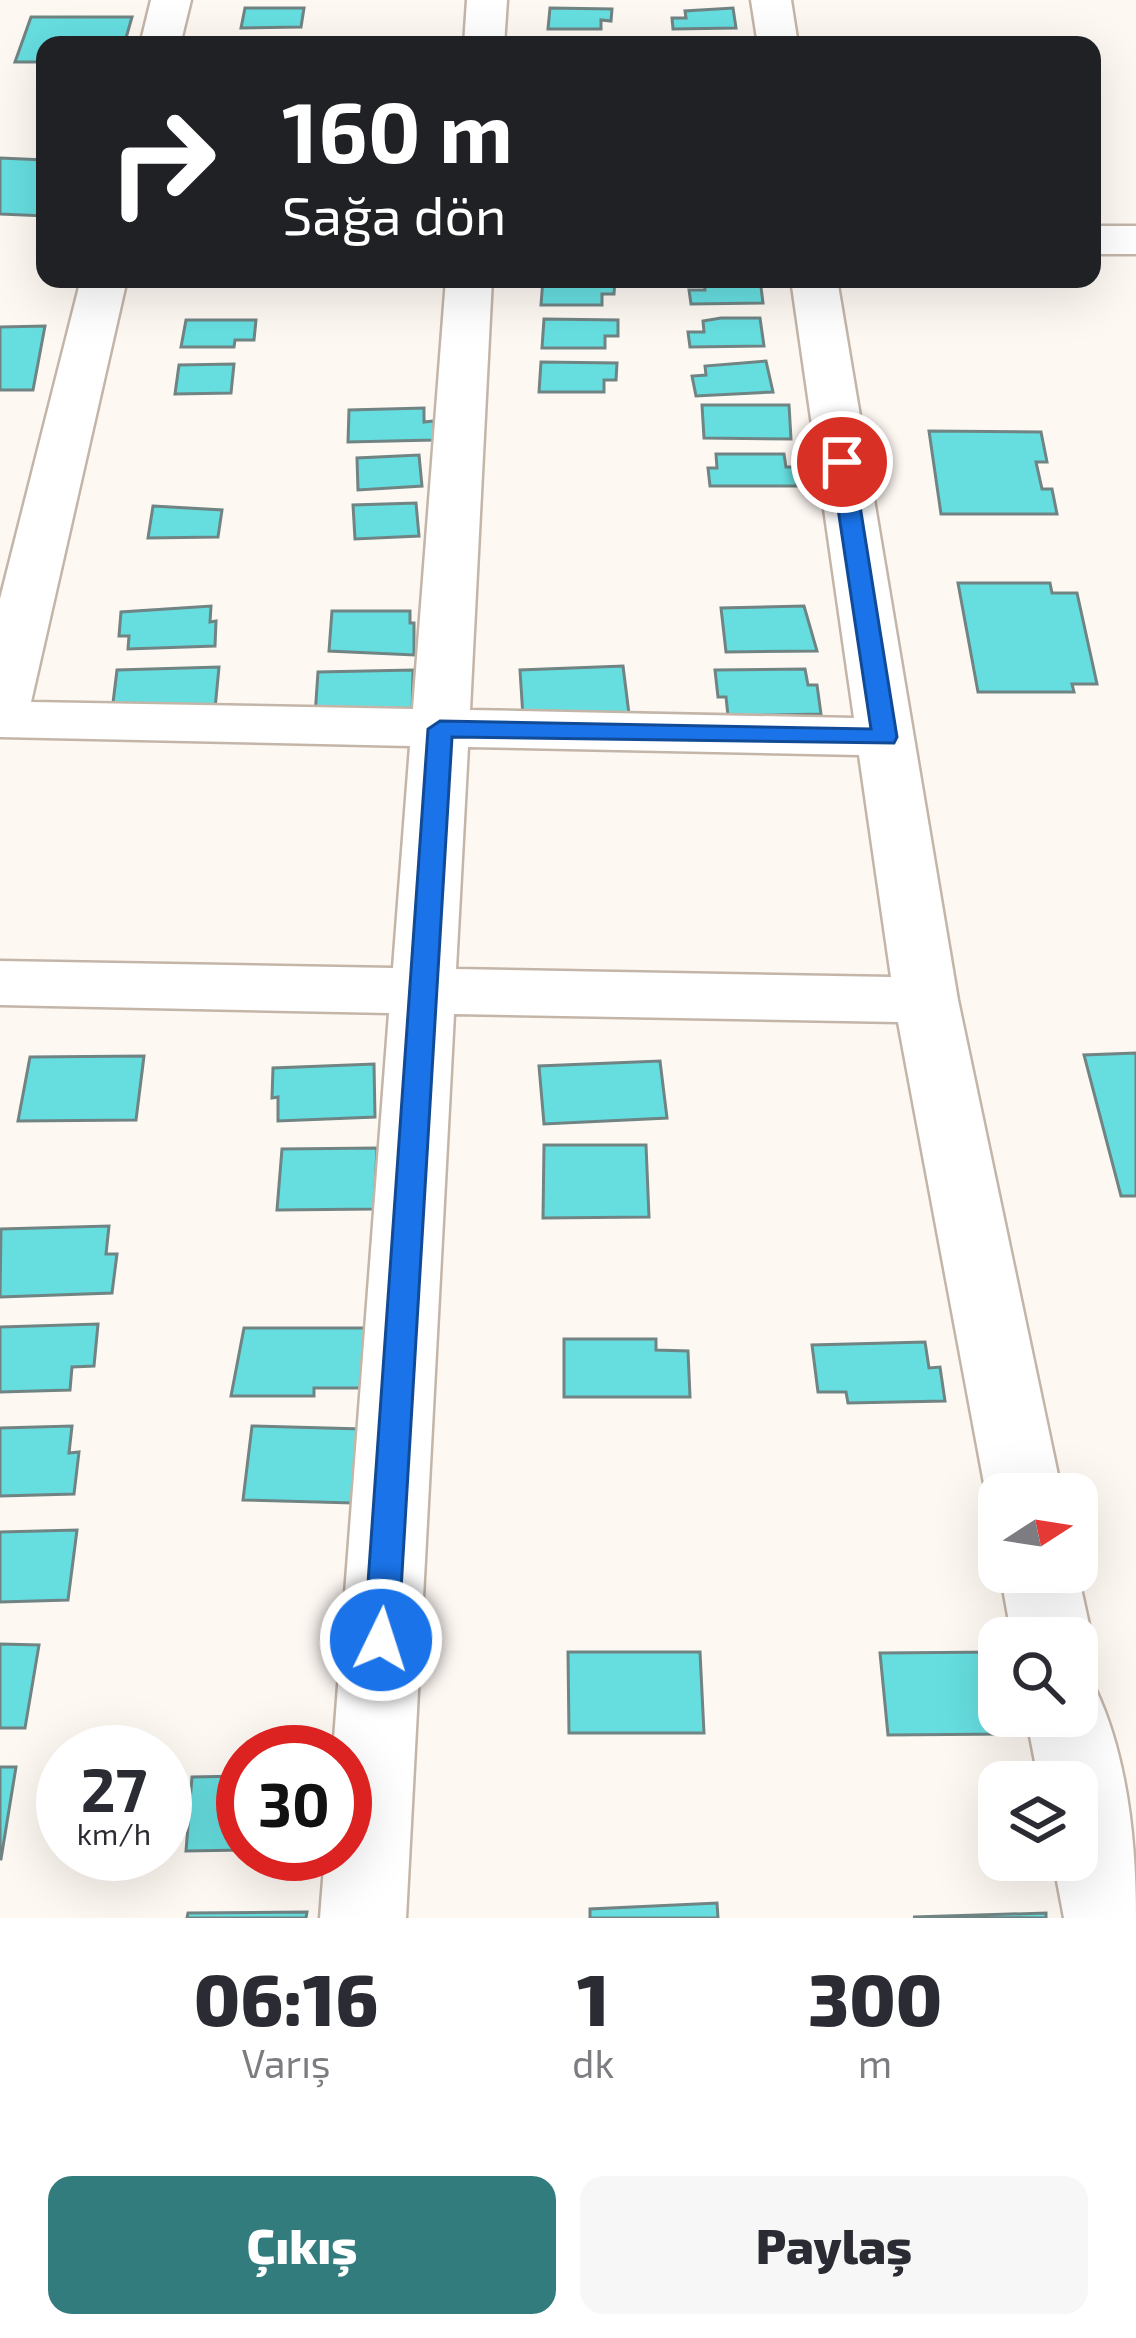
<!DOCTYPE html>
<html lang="tr">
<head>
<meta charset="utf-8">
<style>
	body { margin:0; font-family:"Exo 2",sans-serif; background:#f7f7f7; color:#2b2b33; height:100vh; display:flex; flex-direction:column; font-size:45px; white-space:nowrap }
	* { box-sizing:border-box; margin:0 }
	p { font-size:39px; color:#7c7c81 }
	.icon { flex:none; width:66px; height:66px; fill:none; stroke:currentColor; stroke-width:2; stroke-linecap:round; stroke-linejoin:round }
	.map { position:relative; height:1918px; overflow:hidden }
	.panel { display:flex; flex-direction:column; background:#fff; flex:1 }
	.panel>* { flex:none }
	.top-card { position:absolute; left:36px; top:36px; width:1065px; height:252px; border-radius:24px; box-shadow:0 12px 48px #0002; background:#202124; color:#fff; overflow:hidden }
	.needle { width:78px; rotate:78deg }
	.buttons { position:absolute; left:978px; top:1473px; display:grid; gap:24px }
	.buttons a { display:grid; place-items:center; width:120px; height:120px; border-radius:24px; background:#fff; box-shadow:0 12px 48px #0002; font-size:60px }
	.speed { position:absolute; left:36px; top:1725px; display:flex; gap:24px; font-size:60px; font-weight:700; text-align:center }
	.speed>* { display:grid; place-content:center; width:156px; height:156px; border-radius:50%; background:#fff; box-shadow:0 12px 48px #0002; line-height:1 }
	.speed small { font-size:30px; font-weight:400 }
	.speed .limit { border:18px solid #d22; background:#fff; color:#111 }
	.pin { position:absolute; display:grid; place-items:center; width:102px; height:102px; color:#fff; margin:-51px; border:6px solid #fff; border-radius:50%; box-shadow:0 3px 12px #0007 }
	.me { position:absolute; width:132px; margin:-66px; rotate:4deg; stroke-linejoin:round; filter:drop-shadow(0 0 9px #0008) }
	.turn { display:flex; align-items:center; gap:42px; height:252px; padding:0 48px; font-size:54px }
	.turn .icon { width:156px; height:156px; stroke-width:2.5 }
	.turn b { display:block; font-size:84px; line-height:102px }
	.eta { display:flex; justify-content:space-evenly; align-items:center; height:204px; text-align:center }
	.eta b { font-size:72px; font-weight:800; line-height:84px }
	.button { display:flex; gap:24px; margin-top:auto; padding:24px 48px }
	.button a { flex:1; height:138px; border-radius:24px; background:#327c7d; color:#fff; font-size:48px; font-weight:800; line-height:138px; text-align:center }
	.button a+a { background:#f7f7f7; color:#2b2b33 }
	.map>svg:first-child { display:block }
	.building { fill:#66dee0; stroke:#708484; stroke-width:3 }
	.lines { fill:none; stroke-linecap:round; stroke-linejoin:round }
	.minor-casing { stroke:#c3b5a8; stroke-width:5 }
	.minor { fill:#fff; fill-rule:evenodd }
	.route { fill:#1a73e8; stroke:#114b97; stroke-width:3 }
</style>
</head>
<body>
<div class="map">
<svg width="1136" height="1918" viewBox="0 0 1136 1918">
	<rect width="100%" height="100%" fill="#fef8f3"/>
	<g class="building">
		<polygon points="245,8 304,8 301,27 241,28"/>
		<polygon points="550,8 612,9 611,21 601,20 601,29 548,29"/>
		<polygon points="733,8 736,28 673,29 672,18 686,18 685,11"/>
		<polygon points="31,17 132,17 124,45 45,45 45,62 15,62"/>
		<polygon points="458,38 458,45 389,45 389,40"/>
		<polygon points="548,38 611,39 611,45 547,45"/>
		<polygon points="0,158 45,160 45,216 0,214"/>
		<polygon points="543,279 615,279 614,294 602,294 602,305 541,305"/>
		<polygon points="760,279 763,303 691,304 689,290 705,290 704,280"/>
		<polygon points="721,318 760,318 764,346 690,347 688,332 704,332 703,321"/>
		<polygon points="544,319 618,320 618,336 605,336 605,348 542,348"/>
		<polygon points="186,320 256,320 254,340 235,340 234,347 181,347"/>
		<polygon points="45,326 33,390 0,390 0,327"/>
		<polygon points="766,361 773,392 696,396 692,376 706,375 705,366"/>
		<polygon points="541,362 617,363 616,380 604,380 604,392 539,392"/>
		<polygon points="234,364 231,393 175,394 179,365"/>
		<polygon points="702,405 789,405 791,439 704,438"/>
		<polygon points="424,408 424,422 434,421 434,440 348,442 349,410"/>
		<polygon points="929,431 1041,432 1047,462 1036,462 1042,489 1052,489 1057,514 941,514"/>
		<polygon points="716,454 784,454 786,467 795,467 797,486 710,486 708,468 717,468"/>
		<polygon points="419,455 422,486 358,490 357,458"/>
		<polygon points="416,503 419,536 355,539 353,505"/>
		<polygon points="153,506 222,510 218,537 148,538"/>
		<polygon points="958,583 1050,583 1052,593 1077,593 1097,684 1072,684 1074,692 978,692"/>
		<polygon points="211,606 210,622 216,621 215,646 128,649 129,636 119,636 121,612"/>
		<polygon points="804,606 817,651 726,652 721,608"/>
		<polygon points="332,611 410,611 410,623 414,623 414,655 329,651"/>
		<polygon points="623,666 629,714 523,717 520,670"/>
		<polygon points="219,667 215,709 112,711 117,670"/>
		<polygon points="805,669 808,685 817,685 821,714 728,716 726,697 718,697 715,670"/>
		<polygon points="413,670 412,714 315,716 318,672"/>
		<polygon points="1136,1053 1136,1196 1121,1196 1084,1055"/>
		<polygon points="144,1056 136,1120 18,1121 30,1057"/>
		<polygon points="660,1061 667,1118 544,1124 539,1066"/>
		<polygon points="374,1064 375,1117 278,1121 278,1097 272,1098 273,1068"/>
		<polygon points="544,1145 646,1145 649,1217 543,1218"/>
		<polygon points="377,1148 374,1209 277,1210 282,1149"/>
		<polygon points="109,1226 106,1254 117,1254 112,1293 0,1297 1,1229"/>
		<polygon points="98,1324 94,1366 72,1367 70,1390 0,1392 0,1327"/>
		<polygon points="244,1328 367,1328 363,1388 314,1388 314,1396 231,1396"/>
		<polygon points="564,1339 656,1339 656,1350 688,1351 690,1397 564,1397"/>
		<polygon points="925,1342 929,1368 940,1367 945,1401 848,1403 846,1392 818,1392 812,1345"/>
		<polygon points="72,1426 69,1453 79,1452 74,1494 0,1496 0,1428"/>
		<polygon points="252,1426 362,1429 353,1503 243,1500"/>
		<polygon points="77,1530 68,1600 0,1602 0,1532"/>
		<polygon points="0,1644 39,1645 25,1728 0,1728"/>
		<polygon points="568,1652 700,1652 704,1733 569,1733"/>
		<polygon points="998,1652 999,1716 1006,1716 1009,1734 888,1735 880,1653"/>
		<polygon points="0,1767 16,1767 1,1859 0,1859"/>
		<polygon points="243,1776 243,1850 186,1851 192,1777"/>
		<polygon points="717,1903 718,1918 590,1918 590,1909"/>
		<polygon points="307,1912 306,1918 187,1918 188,1913"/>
		<polygon points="1046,1913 1046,1918 913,1917"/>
	</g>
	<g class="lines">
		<g class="minor-casing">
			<g id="minor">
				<polygon points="151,0 191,0 180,45 140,45"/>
				<polygon points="467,0 507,0 504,45 464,45"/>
				<polygon points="751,0 791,0 798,45 758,45"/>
				<rect x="1092" y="226" width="44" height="28"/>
				<path d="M 81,279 L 127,279 L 31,702 L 413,709 L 446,279 L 492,279 L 470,710 L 854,718 L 791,279 L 837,279 L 958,1000 L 1062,1494 L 999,1494 L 999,1517 L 986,1494 L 898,1022 L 454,1014 L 406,1918 L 320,1918 L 325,1854 L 345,1854 L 345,1752 L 333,1752 L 389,1013 L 0,1005 L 0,961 L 393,968 L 410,746 L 0,737 L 0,599 ZM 468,747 L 859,755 L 891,977 L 456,969 Z"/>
				<polygon points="1077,1570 1092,1638 1080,1663 1077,1638 1012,1638 1000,1572"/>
				<path d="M 1077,1683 L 1096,1690 C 1128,1759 1136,1843 1136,1918 L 1064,1918 L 1053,1860 L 1077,1860 L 1077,1782 L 1039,1782 L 1026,1716 L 1077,1716 Z"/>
			</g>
		</g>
		<use href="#minor" class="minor"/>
	</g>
	<polygon class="route" points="842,456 853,462 897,737 894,743 452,737 398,1640 393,1650 381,1655 369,1650 364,1640 428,729 440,721 871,729 831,462"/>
</svg>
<div class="buttons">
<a><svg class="needle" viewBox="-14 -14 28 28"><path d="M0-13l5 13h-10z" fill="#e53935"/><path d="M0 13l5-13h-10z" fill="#7c7c81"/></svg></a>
<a><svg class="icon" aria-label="search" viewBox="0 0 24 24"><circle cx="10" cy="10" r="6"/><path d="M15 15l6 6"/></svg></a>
<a><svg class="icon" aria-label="layers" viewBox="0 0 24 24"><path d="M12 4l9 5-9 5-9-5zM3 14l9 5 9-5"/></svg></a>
</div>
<div class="speed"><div>27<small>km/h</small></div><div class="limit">30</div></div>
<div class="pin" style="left:842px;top:462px;background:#d93025"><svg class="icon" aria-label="arrive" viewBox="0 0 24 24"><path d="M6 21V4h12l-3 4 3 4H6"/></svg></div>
<svg class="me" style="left:381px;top:1640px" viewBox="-20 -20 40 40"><circle r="17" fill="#1a73e8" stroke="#fff" stroke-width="3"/><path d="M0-11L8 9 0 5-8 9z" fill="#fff"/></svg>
<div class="top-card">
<div class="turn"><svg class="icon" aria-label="right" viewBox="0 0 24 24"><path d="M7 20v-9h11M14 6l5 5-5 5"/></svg><div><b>160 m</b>Sağa dön</div></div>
</div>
</div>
<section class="panel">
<div class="eta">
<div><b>06:16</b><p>Varış</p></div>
<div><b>1</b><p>dk</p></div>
<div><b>300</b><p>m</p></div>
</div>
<div class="button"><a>Çıkış</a><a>Paylaş</a></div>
</section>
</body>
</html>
